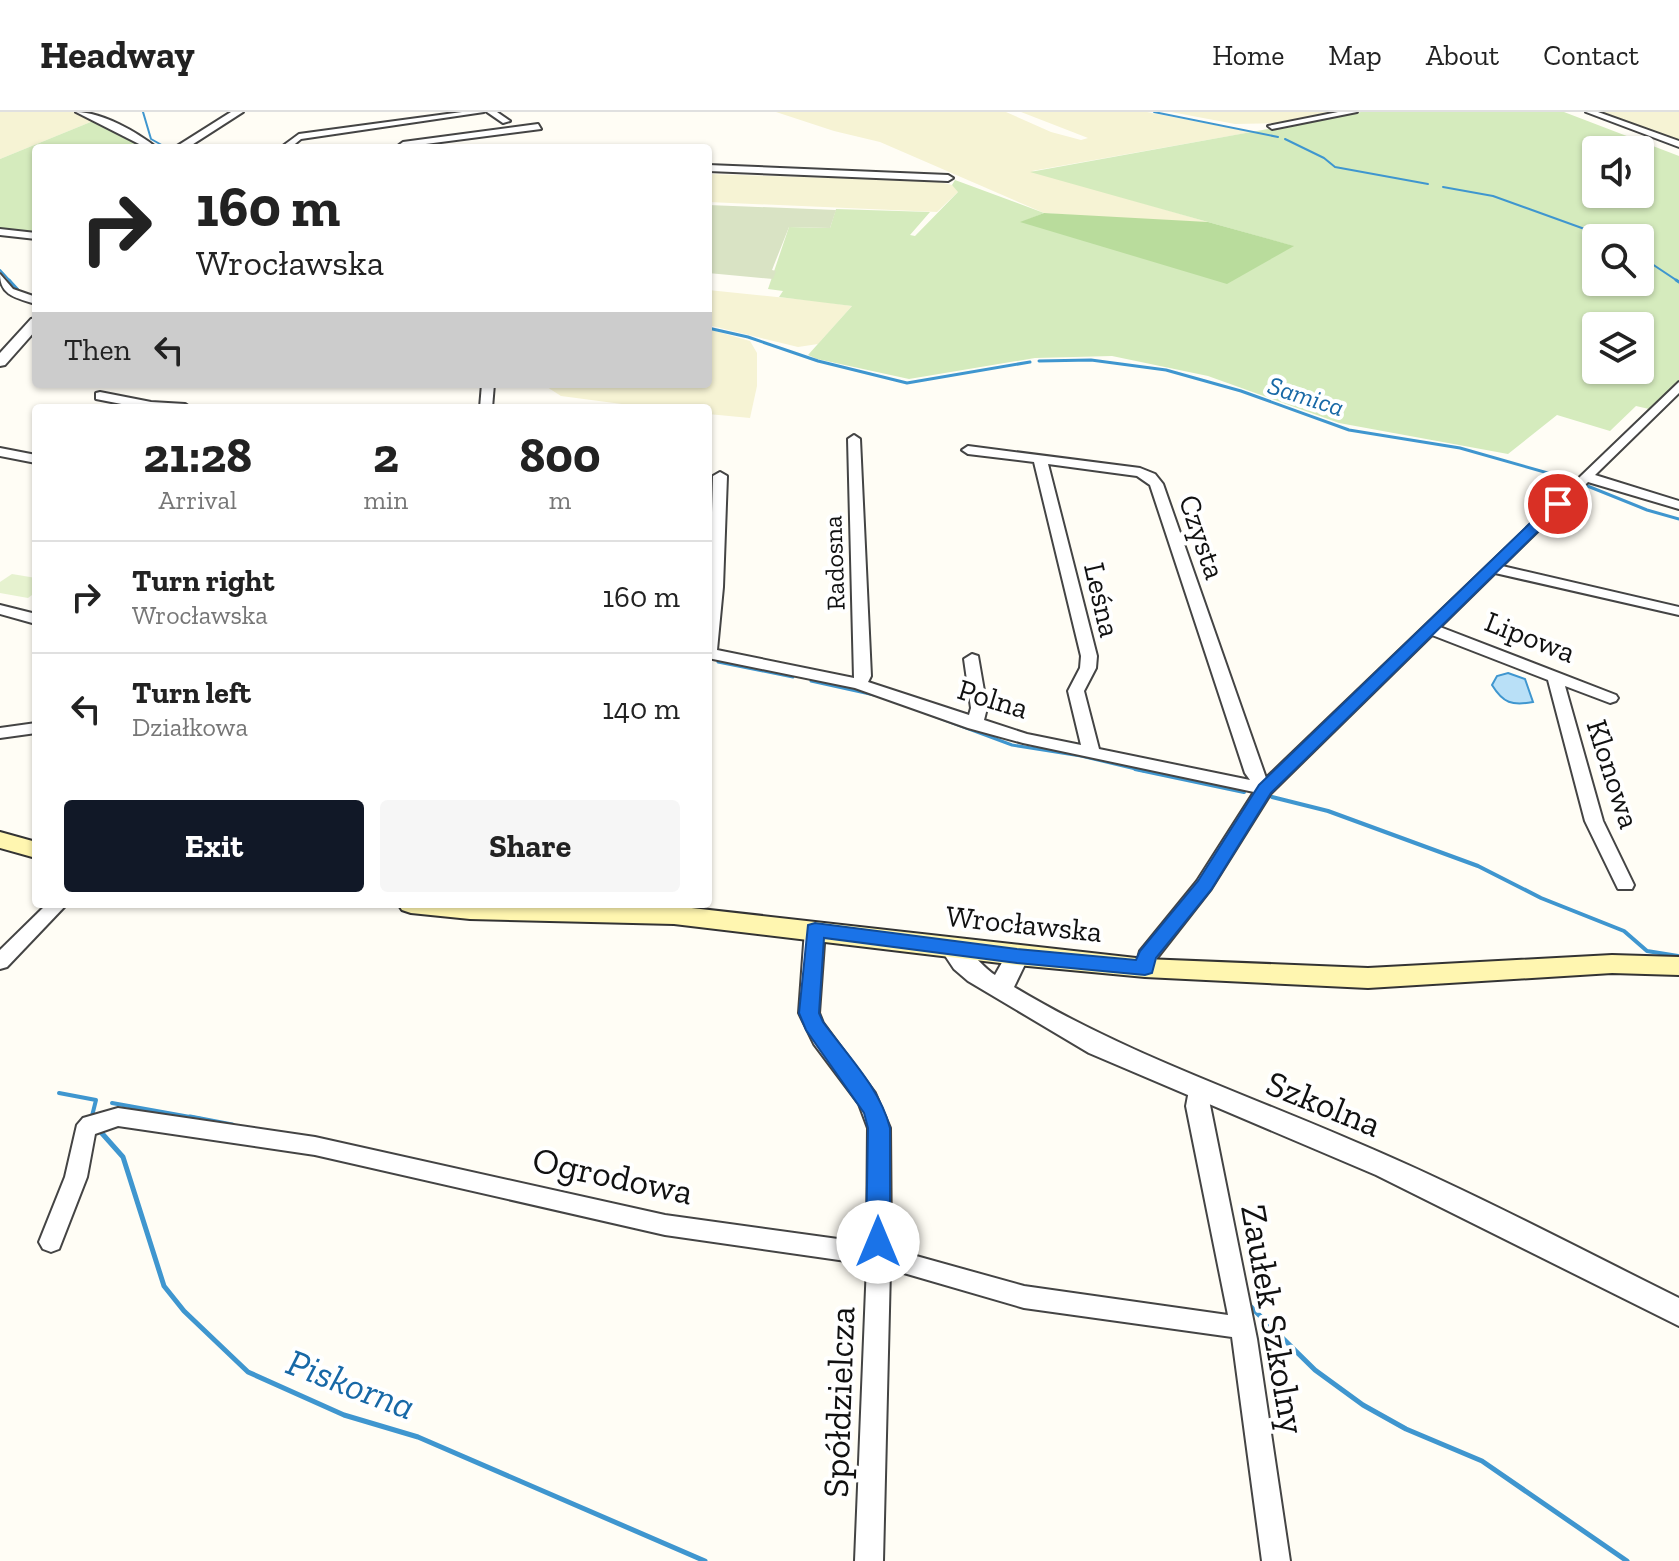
<!DOCTYPE html>
<html lang="en">
<head>
<meta charset="utf-8">
<style>
	body { margin:0; font-family:"Zilla Slab",serif; background:#f6f6f6; color:#222; height:100vh; display:flex; flex-direction:column; font-size:30px; white-space:nowrap }
	* { box-sizing:border-box; margin:0 }
	p { font-size:26px; color:#767676 }
	.icon { flex:none; width:44px; height:44px; fill:none; stroke:currentColor; stroke-width:2; stroke-linecap:round; stroke-linejoin:round }
	.map { position:relative; flex:1; overflow:hidden }
	.sheet { position:absolute; left:32px; top:292px; width:680px; height:504px; display:flex; flex-direction:column; background:#fff; border-radius:8px; box-shadow:0 2px 6px #0004 }
	.sheet>* { flex:none }
	.top-card { position:absolute; left:32px; top:32px; width:680px; height:244px; border-radius:8px; box-shadow:0 2px 6px #0004; background:#fff; color:#222; overflow:hidden }
	.tools { position:absolute; left:1582px; top:24px; display:grid; gap:16px }
	.tools a { display:grid; place-items:center; width:72px; height:72px; border-radius:8px; background:#fff; box-shadow:0 2px 6px #0004; font-size:40px }
	.pin { position:absolute; display:grid; place-items:center; width:68px; height:68px; color:#fff; margin:-34px; border:4px solid #fff; border-radius:50%; box-shadow:0 2px 8px #0007 }
	.me { position:absolute; width:88px; margin:-44px; rotate:0deg; stroke-linejoin:round; filter:drop-shadow(0 0 6px #0008) }
	.turn { display:flex; align-items:center; gap:28px; height:168px; padding:0 32px; font-size:36px }
	.turn .icon { width:104px; height:104px; stroke-width:2.5 }
	.turn b { display:block; font-size:56px; line-height:68px }
	.then { display:flex; align-items:center; height:76px; padding:0 32px; background:#0003; gap:16px; font-size:30px }
	.eta { display:flex; justify-content:space-evenly; align-items:center; height:136px; text-align:center }
	.eta b { font-size:48px; font-weight:800; line-height:56px }
	.button { display:flex; gap:16px; margin-top:auto; padding:16px 32px }
	.button a { flex:1; height:92px; border-radius:8px; background:#111827; color:#fff; font-size:32px; font-weight:800; line-height:92px; text-align:center }
	.button a+a { background:#f6f6f6; color:#222 }
	ul { padding:0; list-style:none }
	li { display:flex; align-items:center; gap:24px; height:112px; padding:0 32px; border-top:2px solid #e0e0e0 }
	li div { flex:1 }
	li b { display:block; font-size:30px }
	li em { font-style:normal }
	header { display:flex; align-items:center; gap:48px; box-sizing:border-box; height:112px; padding:0 40px; background:#fff; border-bottom:2px solid #e0e0e0 }
	header strong { font-size:38px }
	nav { display:flex; gap:44px; margin-inline-start:auto; font-size:28px }
	.map>svg:first-child { display:block }
	.farmland { fill:#f6f3d4 }
	.green { fill:#d5ebbd; fill-rule:evenodd }
	.forest { fill:#b9dc9c }
	.cemetery { fill:#d9e3c4 }
	.pitch { fill:#e6f2cf }
	.water { fill:#b9e0f7; stroke:#3f96cf; stroke-width:2 }
	.lines { fill:none; stroke-linecap:round; stroke-linejoin:round }
	.stream-far3 { stroke:#3f96cf; stroke-width:2 }
	.stream-far2 { stroke:#3f96cf; stroke-width:3 }
	.stream-far1 { stroke:#3f96cf; stroke-width:4 }
	.stream { stroke:#3f96cf; stroke-width:5 }
	.minor-casing { stroke:#444; stroke-width:4 }
	.tertiary-casing { stroke:#444; stroke-width:4 }
	.secondary-casing { stroke:#333; stroke-width:4 }
	.minor { fill:#fff; fill-rule:evenodd }
	.tertiary { fill:#fff; fill-rule:evenodd }
	.secondary { fill:#fff6b0; fill-rule:evenodd }
	.route { fill:#1a73e8; stroke:#114b97; stroke-width:2 }
	.labels { text-anchor:middle; stroke-width:8; stroke-linejoin:round; paint-order:stroke }
	.far-water-label { font-size:26px; font-style:italic; fill:#1768a6; stroke:#fff }
	.far-street-label { font-size:26px; fill:#111; stroke:#fff }
	.street-label { font-size:30px; fill:#111; stroke:#fff }
	.near-street-label { font-size:36px; fill:#111; stroke:#fff }
	.near-water-label { font-size:38px; font-style:italic; fill:#1768a6; stroke:#fff }
</style>
</head>
<body>
<header>
<strong>Headway</strong>
<nav><a>Home</a><a>Map</a><a>About</a><a>Contact</a></nav>
</header>
<div class="map">
<svg width="1679" height="1449" viewBox="0 0 1679 1449">
	<rect width="100%" height="100%" fill="#fffdf5"/>
	<g class="farmland">
		<polygon points="0,0 73,0 93,9 0,47"/>
		<polygon points="776,0 1006,0 1051,20 1081,28 1088,26 1021,0 1147,0 1252,20 1032,59 1208,110 1152,109 1044,101 880,30 834,19"/>
		<polygon points="1171,0 1347,0 1284,11 1235,12"/>
		<polygon points="1594,0 1679,0 1679,31"/>
		<polygon points="708,62 934,69 952,73 959,79 937,100 708,90"/>
		<polygon points="708,178 817,189 852,194 818,232 798,235 708,213"/>
		<polygon points="708,217 750,229 757,241 757,274 750,306 708,302 708,296 652,296 561,284 547,275 548,272 708,272"/>
	</g>
	<g class="green">
		<path d="M 1361,0 L 1564,0 L 1679,44 L 1679,269 L 1649,297 L 1636,294 L 1610,319 L 1557,303 L 1508,342 L 1339,311 L 1208,264 L 1112,244 L 1035,246 L 909,267 L 817,247 L 808,243 L 852,194 L 779,185 L 783,179 L 768,177 L 789,115 L 830,116 L 836,97 L 930,100 L 910,123 L 915,124 L 958,80 L 952,73 L 955,68 L 1044,101 L 1022,110 L 1293,134 L 1030,60 ZM 1596,38 L 1640,38 L 1640,82 L 1596,82 ZM 1596,126 L 1640,126 L 1640,170 L 1596,170 ZM 1596,214 L 1640,214 L 1640,258 L 1596,258 Z"/>
		<polygon points="93,9 147,36 36,36 36,121 0,118 0,47"/>
	</g>
	<polygon class="forest" points="1044,101 1208,110 1294,134 1227,172 1020,110"/>
	<polygon class="cemetery" points="708,93 836,98 830,116 789,115 772,158 776,159 773,167 708,161"/>
	<polygon class="pitch" points="12,462 36,466 36,480 28,486 0,481 0,470"/>
	<path class="water" d="M 1508,561 L 1525,567 L 1533,590 C 1512,594 1503,591 1492,573 L 1497,564 Z"/>
	<g class="lines">
		<g class="stream-far3">
			<polyline points="143,0 151,27 167,36"/>
			<polyline points="1154,0 1278,25"/>
			<polyline points="1285,27 1324,46 1335,55 1428,72"/>
			<polyline points="1443,75 1493,84 1604,124"/>
			<polyline points="1640,144 1679,170"/>
			<polyline points="0,158 11,170"/>
		</g>
		<g class="stream-far2">
			<polyline points="9,168 20,180"/>
			<polyline points="1676,168 1679,170"/>
			<polyline points="708,216 748,225 818,249 907,271 1030,250"/>
			<polyline points="1039,249 1091,248 1166,258 1241,279 1349,318 1460,336 1562,365"/>
			<polyline points="1585,373 1647,398 1679,407"/>
			<polyline points="718,550 793,565"/>
			<polyline points="811,569 879,584"/>
			<polyline points="899,591 1012,633 1081,644 1144,659"/>
		</g>
		<g class="stream-far1">
			<polyline points="1135,657 1244,680"/>
			<polyline points="1272,685 1328,699 1478,754 1541,786 1624,819 1647,839 1678,844"/>
			<polyline points="59,981 96,988 92,1004"/>
			<polyline points="112,991 201,1007"/>
		</g>
		<g class="stream">
			<polyline points="190,1005 232,1013"/>
			<polyline points="99,1018 123,1045 164,1174 184,1199 248,1260 344,1303 418,1325 705,1449"/>
			<polyline points="1249,1193 1315,1258 1363,1293 1406,1317 1482,1349 1627,1449"/>
		</g>
		<g class="minor-casing">
			<g id="minor">
				<path d="M 76,0 C 102,0 137,20 157,36 L 147,36 Z"/>
				<polygon points="462,0 484,0 301,27 290,36 280,36 299,22"/>
				<polygon points="487,0 497,0 510,9 503,11"/>
				<polygon points="1338,0 1357,0 1272,17 1268,14"/>
				<polygon points="1586,0 1598,0 1679,29 1679,35"/>
				<polygon points="538,12 541,17 395,36 403,30"/>
				<polygon points="708,53 948,63 953,66 948,69 708,59"/>
				<polygon points="0,117 36,121 36,127 0,123"/>
				<path d="M 0,162 L 13,177 L 36,185 L 36,192 C 17,186 0,184 0,162 Z"/>
				<path d="M 1679,270 L 1679,281 L 1595,363 L 1679,389 L 1679,397 L 1588,370 L 1502,454 L 1679,495 L 1679,503 L 1495,461 L 1440,515 L 1616,583 L 1618,586 L 1616,589 L 1610,591 L 1565,574 L 1603,709 L 1634,773 L 1632,777 L 1618,777 L 1585,709 L 1548,568 L 1432,523 L 1271,681 L 1211,777 L 1157,846 L 1152,861 L 1138,861 L 1135,856 L 1140,839 L 1197,769 L 1254,680 L 1023,631 L 968,616 L 855,576 L 708,546 L 713,364 L 720,360 L 727,364 L 723,475 L 717,538 L 854,566 L 848,327 L 854,323 L 860,327 L 871,564 L 868,570 L 969,603 L 971,596 L 964,547 L 972,542 L 978,544 L 987,596 L 984,608 L 1027,622 L 1081,633 L 1068,579 L 1080,556 L 1081,544 L 1034,350 L 968,342 L 962,338 L 968,334 L 1140,356 L 1155,362 L 1163,372 L 1266,666 ZM 1048,352 L 1137,364 L 1150,373 L 1245,661 L 1250,668 L 1099,637 L 1084,579 L 1096,556 L 1097,544 Z"/>
				<polygon points="482,272 494,272 492,296 480,296"/>
				<polygon points="100,280 151,290 185,292 191,296 142,296 96,287 96,281"/>
				<polygon points="0,336 36,343 36,351 0,344"/>
				<polygon points="0,493 36,502 36,512 0,502"/>
				<polygon points="36,611 36,621 0,626 0,616"/>
				<polygon points="47,792 67,792 7,855 0,857 0,838"/>
				<polygon points="815,811 822,813 825,818 819,901 823,911 875,981 890,1016 891,1137 1024,1174 1228,1203 1186,994 1190,973 1198,971 1206,973 1257,1227 1290,1449 1262,1449 1232,1225 1024,1196 890,1157 883,1449 855,1449 867,1152 665,1123 315,1043 118,1014 95,1022 87,1065 59,1137 51,1140 43,1137 39,1130 65,1065 77,1013 83,1006 118,996 315,1025 665,1103 867,1131 868,1016 859,992 814,932 799,901 805,818 808,813"/>
			</g>
		</g>
		<g class="tertiary-casing">
			<g id="tertiary">
				<polygon points="231,0 243,0 187,36 174,36"/>
				<polygon points="36,206 36,218 5,253 0,254 0,241 31,207"/>
				<path d="M 952,828 C 965,831 981,854 995,863 L 1009,838 L 1017,835 L 1025,838 L 1029,844 L 1014,875 C 1122,940 1235,978 1351,1028 C 1463,1075 1570,1132 1679,1186 L 1679,1214 L 1376,1063 L 1089,941 L 968,869 L 954,857 L 940,836 L 944,830 Z"/>
			</g>
		</g>
		<g class="secondary-casing">
			<g id="secondary">
				<polygon points="0,720 36,730 36,746 0,736"/>
				<polygon points="398,792 674,794 1145,847 1368,856 1612,843 1679,845 1679,863 1612,861 1368,876 1145,865 1017,853 674,812 470,807 411,801 402,798"/>
			</g>
		</g>
		<use href="#minor" class="minor"/>
		<use href="#tertiary" class="tertiary"/>
		<use href="#secondary" class="secondary"/>
	</g>
	<path class="route" d="M 1558,388 L 1565,392 L 1563,395 L 1271,681 L 1211,778 L 1156,846 L 1152,861 L 1145,863 L 1017,851 L 824,826 L 819,901 L 823,910 C 847,943 880,976 890,1016 L 890,1130 L 887,1138 L 878,1141 L 870,1138 L 866,1130 L 868,1016 L 864,1001 L 806,918 L 799,901 L 808,813 L 815,811 L 1017,837 L 1136,848 L 1140,839 L 1198,769 L 1259,673 L 1553,389 Z"/>
	<g class="labels">
		<g class="far-water-label">
			<text transform="translate(1306 284) rotate(18)" y="9">Samica</text>
		</g>
		<g class="far-street-label">
			<text transform="translate(834 451) rotate(-92)" y="9">Radosna</text>
		</g>
		<g class="street-label">
			<text transform="translate(1202 425) rotate(71)" y="10">Czysta</text>
			<text transform="translate(1102 488) rotate(77)" y="10">Leśna</text>
			<text transform="translate(1530 525) rotate(21)" y="10">Lipowa</text>
			<text transform="translate(993 587) rotate(17)" y="10">Polna</text>
			<text transform="translate(1613 662) rotate(72)" y="10">Klonowa</text>
			<text transform="translate(1024 812) rotate(6)" y="10">Wrocławska</text>
		</g>
		<g class="near-street-label">
			<text transform="translate(1324 991) rotate(22)" y="13">Szkolna</text>
			<text transform="translate(613 1063) rotate(12)" y="13">Ogrodowa</text>
			<text transform="translate(1274 1207) rotate(80)" y="13">Zaułek Szkolny</text>
			<text transform="translate(838 1290) rotate(-88)" y="13">Spółdzielcza</text>
		</g>
		<g class="near-water-label">
			<text transform="translate(351 1272) rotate(21)" y="13">Piskorna</text>
		</g>
	</g>
</svg>
<div class="tools">
<a><svg class="icon" aria-label="sound" viewBox="0 0 24 24"><path d="M4 9h4l5-4v14l-5-4H4zM17 9q2 3 0 6"/></svg></a>
<a><svg class="icon" aria-label="search" viewBox="0 0 24 24"><circle cx="10" cy="10" r="6"/><path d="M15 15l6 6"/></svg></a>
<a><svg class="icon" aria-label="layers" viewBox="0 0 24 24"><path d="M12 4l9 5-9 5-9-5zM3 14l9 5 9-5"/></svg></a>
</div>
<div class="pin" style="left:1558px;top:392px;background:#d93025"><svg class="icon" aria-label="arrive" viewBox="0 0 24 24"><path d="M6 21V4h12l-3 4 3 4H6"/></svg></div>
<svg class="me" style="left:878px;top:1130px" viewBox="-20 -20 40 40"><circle r="19" fill="#fff"/><path d="M0-13L10 11 0 6-10 11z" fill="#1a73e8"/></svg>
<div class="top-card">
<div class="turn"><svg class="icon" aria-label="right" viewBox="0 0 24 24"><path d="M7 20v-9h11M14 6l5 5-5 5"/></svg><div><b>160 m</b>Wrocławska</div></div>
<div class="then">Then<svg class="icon" aria-label="left" viewBox="0 0 24 24"><path d="M17 20v-9H6M10 6l-5 5 5 5"/></svg></div>
</div>
<section class="sheet">
<div class="eta">
<div><b>21:28</b><p>Arrival</p></div>
<div><b>2</b><p>min</p></div>
<div><b>800</b><p>m</p></div>
</div>
<ul>
<li><svg class="icon" aria-label="right" viewBox="0 0 24 24"><path d="M7 20v-9h11M14 6l5 5-5 5"/></svg><div><b>Turn right</b><p>Wrocławska</p></div><em>160 m</em></li>
<li><svg class="icon" aria-label="left" viewBox="0 0 24 24"><path d="M17 20v-9H6M10 6l-5 5 5 5"/></svg><div><b>Turn left</b><p>Działkowa</p></div><em>140 m</em></li>
</ul>
<div class="button"><a>Exit</a><a>Share</a></div>
</section>
</div>
</body>
</html>
